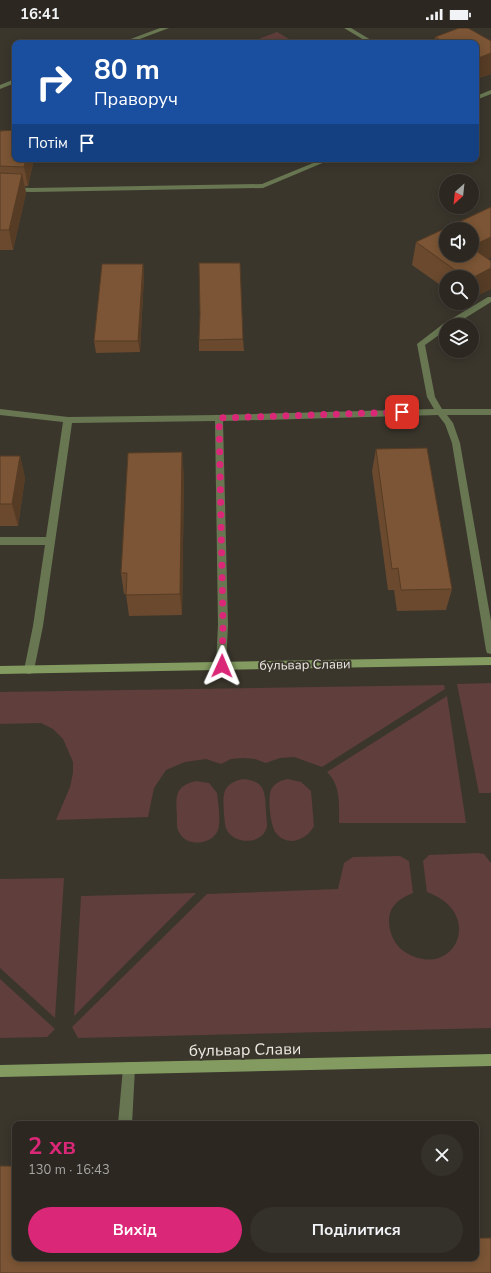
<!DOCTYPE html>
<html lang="uk">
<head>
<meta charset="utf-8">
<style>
	body { margin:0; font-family:"Nunito Sans",sans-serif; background:#34302a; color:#f1f3f6; height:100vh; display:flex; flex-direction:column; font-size:15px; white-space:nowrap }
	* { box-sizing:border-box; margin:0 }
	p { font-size:13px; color:#a6a6a5 }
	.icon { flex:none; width:22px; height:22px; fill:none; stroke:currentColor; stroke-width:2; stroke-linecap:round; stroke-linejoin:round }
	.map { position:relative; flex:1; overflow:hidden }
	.side { position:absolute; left:12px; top:1093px; width:467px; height:140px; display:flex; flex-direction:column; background:#2c2821; border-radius:8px; box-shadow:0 2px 10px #0003,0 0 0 1px #48443f }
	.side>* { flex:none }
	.hud { position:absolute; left:12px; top:12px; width:467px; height:122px; border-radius:8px; box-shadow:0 2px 10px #0003,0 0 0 1px #48443f; background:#1a4fa0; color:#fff; overflow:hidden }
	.needle { width:26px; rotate:207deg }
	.fabs { position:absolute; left:439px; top:146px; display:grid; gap:8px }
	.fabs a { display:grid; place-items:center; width:40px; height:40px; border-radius:50%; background:#2c2821; box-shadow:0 2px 10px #0003,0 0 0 1px #48443f; font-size:20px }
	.pin { position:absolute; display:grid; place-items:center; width:34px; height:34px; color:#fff; margin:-17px; border-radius:8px; box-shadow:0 2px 6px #0006 }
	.me { position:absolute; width:44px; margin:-22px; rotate:1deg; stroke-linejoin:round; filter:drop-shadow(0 0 3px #0008) }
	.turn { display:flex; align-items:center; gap:14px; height:84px; padding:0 16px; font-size:18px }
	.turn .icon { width:52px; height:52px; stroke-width:2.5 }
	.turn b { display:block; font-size:28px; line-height:34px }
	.then { display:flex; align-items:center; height:38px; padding:0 16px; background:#0003; gap:8px; font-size:15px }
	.round { display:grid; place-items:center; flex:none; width:42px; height:42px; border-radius:21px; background:#34302a }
	.headline { display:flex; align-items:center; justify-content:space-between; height:68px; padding:0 16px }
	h1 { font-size:24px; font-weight:700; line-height:30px; color:#db2777 }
	.cta { display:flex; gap:8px; margin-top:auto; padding:8px 16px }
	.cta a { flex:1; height:46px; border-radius:24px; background:#db2777; color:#fff; font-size:16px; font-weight:700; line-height:46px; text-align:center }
	.cta a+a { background:#34302a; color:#f1f3f6 }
	.status { display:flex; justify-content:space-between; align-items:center; height:28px; padding:0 20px; background:#2c2821; direction:ltr }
	.status svg { height:11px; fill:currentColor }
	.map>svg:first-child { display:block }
	.green { fill:#5f3e3b }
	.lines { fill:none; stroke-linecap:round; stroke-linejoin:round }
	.lane { fill:#687752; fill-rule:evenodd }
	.secondary { fill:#839b60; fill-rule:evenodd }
	.wall { fill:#6a492e }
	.shaded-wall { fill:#563c25 }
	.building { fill:#7b5535; stroke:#563c25 }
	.route { stroke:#db2777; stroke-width:7; stroke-dasharray:0 12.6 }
	.labels { text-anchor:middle; stroke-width:4; stroke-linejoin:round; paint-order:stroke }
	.street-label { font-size:13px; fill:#eceae4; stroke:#3a362c }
	.near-street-label { font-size:16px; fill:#eceae4; stroke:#3a362c }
</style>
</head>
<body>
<div class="status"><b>16:41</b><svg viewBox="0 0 49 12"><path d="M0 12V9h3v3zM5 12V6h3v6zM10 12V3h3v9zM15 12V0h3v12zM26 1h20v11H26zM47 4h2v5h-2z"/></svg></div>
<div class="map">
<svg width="491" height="1245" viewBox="0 0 491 1245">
	<rect width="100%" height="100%" fill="#3a362c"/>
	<g class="green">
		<polygon points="277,4 296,15 248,15"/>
		<polygon points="491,655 491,765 479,765 457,656"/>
		<polygon points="444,657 445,661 322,739 294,729 280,730 266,735 255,731 243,730 231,731 221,736 206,731 185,734 166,742 154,760 148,789 56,792 70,759 73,745 73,734 63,711 53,701 41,695 0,696 0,664"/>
		<path d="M 447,668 L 466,795 L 339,795 C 339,777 341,757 327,744 Z"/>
		<path d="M 243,751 C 265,753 265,764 266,783 C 266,787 267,793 267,798 C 264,816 237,817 228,804 C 224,798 225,792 224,786 C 223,767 221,756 243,751 Z"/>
		<path d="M 288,751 L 301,754 L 311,763 L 314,798 C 306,813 287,819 276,805 C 270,798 267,766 272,760 C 276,754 282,752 288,751 Z"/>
		<path d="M 196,753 L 209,755 L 217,765 C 218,774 221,793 218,802 C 212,817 188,819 180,806 C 176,800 177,794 177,788 C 176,769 174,758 196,753 Z"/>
		<path d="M 478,825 L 484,826 L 491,835 L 491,1000 L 78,1010 L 72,999 L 207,866 L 338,861 L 344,835 L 353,829 L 400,828 L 409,833 L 413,865 C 400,870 389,878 389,893 C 389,905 395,918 405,924 C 453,954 487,886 427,864 L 423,833 L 429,827 Z"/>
		<polygon points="64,850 55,990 0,940 0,851"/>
		<polygon points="196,865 74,988 81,868"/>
		<polygon points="0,951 55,1001 47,1009 0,1010"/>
	</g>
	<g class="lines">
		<g class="lane">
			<polygon points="160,0 169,0 129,15 120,15"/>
			<polygon points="344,0 351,0 376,15 369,15"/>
			<polygon points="15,51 15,55 0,61 0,57"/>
			<polygon points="491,62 491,66 476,72 476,68"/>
			<polygon points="323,131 332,131 263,160 32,164 0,163 0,159 32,160 262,156"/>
			<polygon points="488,269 491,269 491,274 454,297 446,297 446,302 425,317 435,369 442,381 491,381 491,387 447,387 453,395 460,415 491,593 491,626 487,625 486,622 452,415 445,396 438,387 223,393 228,597 226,638 225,641 221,642 217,641 216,638 218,597 215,393 72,395 43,598 34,642 33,645 29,646 25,645 24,642 33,598 45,517 0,517 0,509 46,509 63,394 0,387 0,381 68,389 219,387 434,381 427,369 417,316 443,296"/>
			<polygon points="129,1034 134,1035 135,1040 132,1096 118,1096 123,1040 124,1035"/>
		</g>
		<g class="secondary">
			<polygon points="491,629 491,637 0,646 0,638"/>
			<polygon points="491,1026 491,1038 0,1049 0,1037"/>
		</g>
	</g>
	<g class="wall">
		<polygon points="435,9 491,13 491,46 476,51 476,15 434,15"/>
		<polygon points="0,103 34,131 28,158 25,158 26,165 13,222 0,222"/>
		<polygon points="491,179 491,229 488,231 491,233 491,261 472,270 472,249 446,249 446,261 412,237 416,214"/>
		<polygon points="143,236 144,247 140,324 96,325 94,313"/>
		<polygon points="243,311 244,323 199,323 199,312"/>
		<polygon points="376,421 452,561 446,582 397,583 394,562 388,562 372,443"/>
		<polygon points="0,428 20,428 25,450 18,498 0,498"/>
		<polygon points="184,447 182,587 129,588 126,566 124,566 121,545"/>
	</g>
	<g class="shaded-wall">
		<polygon points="491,25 491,46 476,51 476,31"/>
		<polygon points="26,131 34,131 28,158 24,139"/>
		<polygon points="22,146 26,165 13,222 9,202"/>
		<polygon points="491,209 491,229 466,242 472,227 472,218"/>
		<polygon points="143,236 144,247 140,324 138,313"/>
		<polygon points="491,240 491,261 472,270 472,250"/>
		<polygon points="182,424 184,447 182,587 180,566"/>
		<polygon points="20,428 25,450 18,498 12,476"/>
	</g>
	<g class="building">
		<polygon points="459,0 468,0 491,13 491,25 476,31 476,15 446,15 435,9"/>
		<polygon points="15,102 15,131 26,131 24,139 0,138 0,103"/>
		<polygon points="0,145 22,146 9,202 0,202"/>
		<polygon points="491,179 491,209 472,218 472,201 446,201 446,227 472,227 472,220 491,233 491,240 472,250 472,249 465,249 416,214"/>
		<polygon points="199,235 240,235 243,311 199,312 200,286"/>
		<polygon points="102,236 143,236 138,313 94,313"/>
		<polygon points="427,420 452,561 401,562 398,540 392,541 376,421"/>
		<polygon points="182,424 180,566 126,567 127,545 121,545 128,425"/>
		<polygon points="0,428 20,428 12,476 0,476"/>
		<polygon points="0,1138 15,1138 15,1230 476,1230 476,1210 491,1210 491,1245 0,1245"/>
	</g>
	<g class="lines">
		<polyline class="route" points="222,638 223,597 219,390 402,384"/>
	</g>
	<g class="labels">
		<g class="street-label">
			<text transform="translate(305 636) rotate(-1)" y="5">бульвар Слави</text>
		</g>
		<g class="near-street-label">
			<text transform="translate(245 1021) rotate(-1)" y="6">бульвар Слави</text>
		</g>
	</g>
</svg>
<div class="fabs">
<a><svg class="needle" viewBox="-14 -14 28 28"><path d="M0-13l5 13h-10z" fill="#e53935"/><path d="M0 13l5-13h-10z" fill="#a6a6a5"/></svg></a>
<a><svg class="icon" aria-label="sound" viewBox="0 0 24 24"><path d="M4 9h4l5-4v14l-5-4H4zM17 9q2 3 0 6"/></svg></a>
<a><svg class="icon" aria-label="search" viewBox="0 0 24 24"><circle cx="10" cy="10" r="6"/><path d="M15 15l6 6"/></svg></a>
<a><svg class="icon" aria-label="layers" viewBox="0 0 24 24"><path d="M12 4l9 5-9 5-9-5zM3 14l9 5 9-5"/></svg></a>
</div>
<div class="pin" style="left:402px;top:384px;background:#d93025"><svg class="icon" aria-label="arrive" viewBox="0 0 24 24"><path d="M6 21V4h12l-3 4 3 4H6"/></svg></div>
<svg class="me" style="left:222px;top:638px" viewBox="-20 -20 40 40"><path d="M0-17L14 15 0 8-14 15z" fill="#db2777" stroke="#fff" stroke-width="4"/></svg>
<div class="hud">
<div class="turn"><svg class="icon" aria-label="right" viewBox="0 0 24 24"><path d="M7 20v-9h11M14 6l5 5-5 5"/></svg><div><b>80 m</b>Праворуч</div></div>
<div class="then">Потім<svg class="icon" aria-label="arrive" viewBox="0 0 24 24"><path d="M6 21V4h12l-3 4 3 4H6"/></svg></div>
</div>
<section class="side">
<div class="headline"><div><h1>2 хв</h1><p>130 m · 16:43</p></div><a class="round"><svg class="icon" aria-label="close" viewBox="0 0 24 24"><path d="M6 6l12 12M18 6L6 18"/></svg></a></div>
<div class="cta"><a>Вихід</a><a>Поділитися</a></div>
</section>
</div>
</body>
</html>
